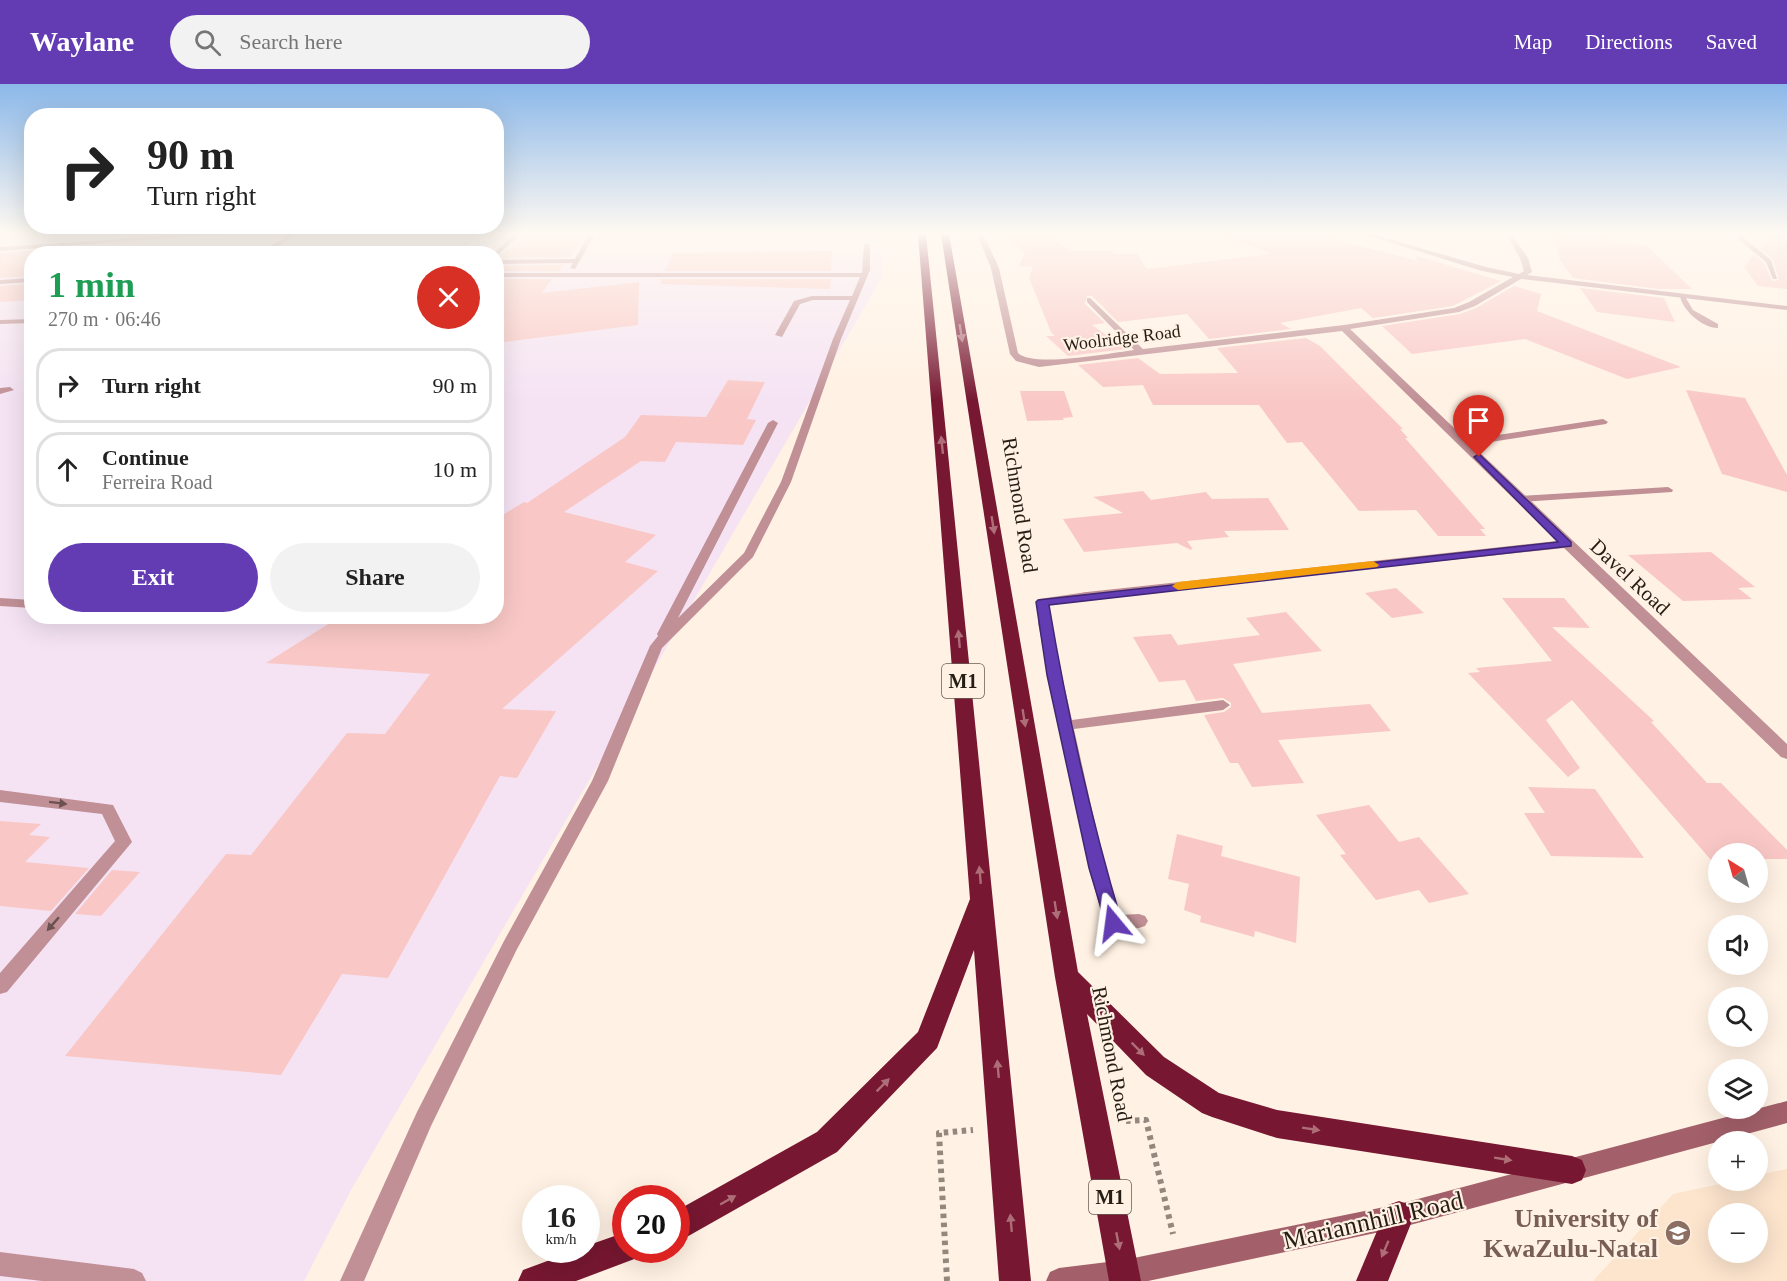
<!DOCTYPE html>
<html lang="en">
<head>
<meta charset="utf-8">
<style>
	body { margin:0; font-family:Georgia,serif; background:#f2f2f2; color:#222; height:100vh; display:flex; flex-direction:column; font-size:22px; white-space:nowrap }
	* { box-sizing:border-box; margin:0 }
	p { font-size:20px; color:#767676 }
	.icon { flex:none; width:33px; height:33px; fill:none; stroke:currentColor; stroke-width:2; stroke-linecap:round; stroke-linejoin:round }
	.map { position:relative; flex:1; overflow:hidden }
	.side { position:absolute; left:24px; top:162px; width:480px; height:378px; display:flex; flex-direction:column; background:#fff; border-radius:24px; box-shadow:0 6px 24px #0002 }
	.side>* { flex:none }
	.banner { position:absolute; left:24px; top:24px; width:480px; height:126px; border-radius:24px; box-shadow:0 6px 24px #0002; background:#fff; color:#222; overflow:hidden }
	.needle { width:39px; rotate:323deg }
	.tools { position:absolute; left:1708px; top:759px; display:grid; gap:12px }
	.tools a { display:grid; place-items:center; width:60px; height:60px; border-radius:50%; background:#fff; box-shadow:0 6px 24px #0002; font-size:30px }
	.speed { position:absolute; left:522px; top:1101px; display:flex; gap:12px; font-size:30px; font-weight:700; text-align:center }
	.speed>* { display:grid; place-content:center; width:78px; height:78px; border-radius:50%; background:#fff; box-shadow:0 6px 24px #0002; line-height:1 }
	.speed small { font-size:15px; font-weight:400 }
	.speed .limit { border:9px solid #d22; background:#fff; color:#111 }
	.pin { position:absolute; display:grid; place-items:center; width:51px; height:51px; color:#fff; margin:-62px -26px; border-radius:50% 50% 50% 0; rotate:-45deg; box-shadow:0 0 6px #0007 }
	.pin .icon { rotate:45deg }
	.me { position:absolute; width:66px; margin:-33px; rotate:344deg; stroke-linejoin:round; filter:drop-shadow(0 0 4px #0008) }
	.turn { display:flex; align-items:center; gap:21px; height:126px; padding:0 24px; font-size:27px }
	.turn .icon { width:78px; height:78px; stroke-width:2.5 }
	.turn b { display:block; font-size:42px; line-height:51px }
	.round { display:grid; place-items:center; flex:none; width:63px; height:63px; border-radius:32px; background:#f2f2f2 }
	.headline { display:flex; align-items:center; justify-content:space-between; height:102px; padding:0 24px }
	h1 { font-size:36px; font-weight:700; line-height:45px; color:#1e9e55 }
	.primary-button { display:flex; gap:12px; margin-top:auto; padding:12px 24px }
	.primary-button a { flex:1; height:69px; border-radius:36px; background:#633cb4; color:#fff; font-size:24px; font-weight:700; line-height:69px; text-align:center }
	.primary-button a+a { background:#f2f2f2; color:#222 }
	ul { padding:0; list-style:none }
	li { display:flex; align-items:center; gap:18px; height:75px; margin:0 12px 9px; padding:0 12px; border:3px solid #e0e0e0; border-radius:24px }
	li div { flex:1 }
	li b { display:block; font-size:22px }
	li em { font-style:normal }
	header { display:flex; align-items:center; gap:36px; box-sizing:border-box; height:84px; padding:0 30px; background:#633cb4; color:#fff }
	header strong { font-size:28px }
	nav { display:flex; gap:33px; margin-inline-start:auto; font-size:21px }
	.search { width:420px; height:54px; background:#f2f2f2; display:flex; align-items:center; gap:15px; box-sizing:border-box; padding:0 21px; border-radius:33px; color:#767676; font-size:22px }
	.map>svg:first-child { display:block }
	.built { fill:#fce4cd; fill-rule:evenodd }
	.industrial { fill:#f5e3f4; fill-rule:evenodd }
	.building { fill:#f9c8c6 }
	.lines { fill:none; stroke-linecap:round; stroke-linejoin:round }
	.path { stroke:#93887d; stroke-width:6; stroke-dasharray:4.5 4.5; stroke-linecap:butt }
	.lane { fill:#c09096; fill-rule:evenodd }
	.street { fill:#c09096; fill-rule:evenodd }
	.secondary { fill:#a3606a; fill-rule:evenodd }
	.highway { fill:#771731; fill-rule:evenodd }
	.oneway { fill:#ad6e78 }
	.oneway2 { fill:#6b514f }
	.route { fill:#633cb4; stroke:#402775; stroke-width:1.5 }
	.slow { fill:#f59e0b }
	.labels { text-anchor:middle; stroke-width:4.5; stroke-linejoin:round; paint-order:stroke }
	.far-street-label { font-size:18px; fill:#261e15; stroke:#fff1e3 }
	.shield { fill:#fff1e3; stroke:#675d53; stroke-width:1.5 }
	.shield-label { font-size:20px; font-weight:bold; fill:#261e15 }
	.street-label { font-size:21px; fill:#261e15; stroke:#fff1e3 }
	.near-education-label { font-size:26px; font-weight:bold; fill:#785e54; stroke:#fff1e3; text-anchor:end }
	.near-street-label { font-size:26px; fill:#261e15; stroke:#fff1e3 }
</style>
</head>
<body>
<header>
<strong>Waylane</strong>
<div class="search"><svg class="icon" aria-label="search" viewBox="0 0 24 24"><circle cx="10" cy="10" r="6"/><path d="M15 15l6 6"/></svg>Search here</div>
<nav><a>Map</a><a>Directions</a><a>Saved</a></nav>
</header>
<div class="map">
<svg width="1787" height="1197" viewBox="0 0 1787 1197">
	<rect width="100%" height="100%" fill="#fff1e3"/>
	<path class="built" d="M 1787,1085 L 1787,1197 L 1593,1197 L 1673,1110 L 1734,1097 L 1758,1096 L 1758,1091 ZM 1719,1130 L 1758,1130 L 1758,1168 L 1719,1168 Z"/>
	<path class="industrial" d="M 0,150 L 880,150 L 882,193 L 351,1106 L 304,1197 L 0,1197 ZM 32,170 L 496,170 L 496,532 L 32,532 Z"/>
	<g class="building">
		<polygon points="1226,150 1329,150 1329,153 1357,161 1418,177 1414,171 1501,197 1453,222 1373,234 1361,224 1280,239 1291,245 1209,255 1187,230 1118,238 1092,212 1087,212 1085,220 1105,239 1092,241 1126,265 1068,272 1046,252 1055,252 1051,248 1029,194 1033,183 1019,182 1025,169 1007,154 1048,151 1071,167 1112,167 1114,170 1137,170 1147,185 1271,170 1226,153"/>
		<polygon points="1554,150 1607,151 1614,158 1646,161 1692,205 1659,205 1573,194 1560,176"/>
		<polygon points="1774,150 1787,150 1787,205 1758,202 1744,183 1754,171 1764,179 1772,197 1779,196 1773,175 1760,165"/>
		<polygon points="524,153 584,153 570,173 497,174"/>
		<polygon points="32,167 32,192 0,194 0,169"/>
		<polygon points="832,167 831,187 665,187 673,169"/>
		<polygon points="563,181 559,187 496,187 496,182"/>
		<polygon points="496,195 552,195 542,209 639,198 638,241 496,259"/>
		<polygon points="662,195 831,195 830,205 660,200"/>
		<polygon points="32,200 32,216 0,218 0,202"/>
		<polygon points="1514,202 1541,210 1537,227 1681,283 1627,295 1525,255 1412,270 1382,242 1460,230 1476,224"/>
		<polygon points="1580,204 1664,214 1675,238 1597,228"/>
		<polygon points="1306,254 1320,262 1403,345 1400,345 1408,354 1405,354 1485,445 1480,445 1486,452 1438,452 1416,426 1359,427 1302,358 1287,359 1259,321 1153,321 1143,301 1103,303 1078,281 1138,274 1160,290 1238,289 1217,264"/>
		<polygon points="728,296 765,298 747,335 756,336 743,361 676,358 665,378 641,377 564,428 656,451 625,478 658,487 502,625 556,627 517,694 500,692 388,894 342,890 281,991 65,972 226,770 251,771 347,649 385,650 430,590 266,579 341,532 496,532 496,435 524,418 527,419 625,353 641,331 706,333"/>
		<polygon points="1686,306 1745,314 1787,391 1787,408 1722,390"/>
		<polygon points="1020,307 1064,307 1073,333 1063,334 1064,336 1027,337"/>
		<polygon points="1143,407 1151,416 1206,408 1212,415 1268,414 1289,446 1224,447 1229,453 1187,457 1192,464 1191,466 1177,459 1084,468 1063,435 1123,429 1093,413"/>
		<polygon points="1711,468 1755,503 1738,504 1752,515 1683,517 1628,471"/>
		<polygon points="1396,504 1424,529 1392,534 1365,509"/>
		<polygon points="1502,514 1564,514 1590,544 1552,543 1654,637 1651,638 1707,699 1721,699 1787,766 1787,775 1758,775 1758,770 1719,770 1719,776 1711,776 1572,616 1546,636 1580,684 1568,693 1468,589 1480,588 1476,584 1552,577"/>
		<polygon points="1286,528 1322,567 1233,580 1262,629 1370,620 1391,647 1278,656 1304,699 1252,703 1238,679 1230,679 1204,631 1224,628 1231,623 1231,619 1223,614 1196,617 1185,596 1159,598 1133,553 1171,550 1178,561 1260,551 1246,534"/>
		<polygon points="1528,703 1595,705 1644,774 1551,772 1524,729 1545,729"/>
		<polygon points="1369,721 1399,758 1419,753 1469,810 1429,819 1419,806 1376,816 1340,771 1346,770 1316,731"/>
		<polygon points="0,737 41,740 29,751 50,753 25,778 89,784 51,827 0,822"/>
		<polygon points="1177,750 1223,762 1221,772 1300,793 1296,859 1255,847 1254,853 1200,838 1201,832 1184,826 1189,800 1168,795"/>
		<polygon points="112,786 140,788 101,832 75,830"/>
	</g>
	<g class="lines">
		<g class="path">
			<polyline points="1126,1037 1146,1036 1173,1150"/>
			<polyline points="947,1197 939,1049 973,1046"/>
		</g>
		<g class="lane">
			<polygon points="199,150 223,150 0,167 0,163"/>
			<polygon points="290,150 297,150 266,170 258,170"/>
			<polygon points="514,150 526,150 518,153 498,171 493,170"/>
			<polygon points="589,150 595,150 575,185 570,184 573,179 496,180 496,176 575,175"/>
			<polygon points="1737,150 1743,150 1744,154 1771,176 1777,195 1773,195 1766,178 1739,156"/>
			<polygon points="867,159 870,161 870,186 841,255 791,398 753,473 662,564 608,697 516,867 431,1042 364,1197 340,1197 417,1028 504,857 592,697 650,562 658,552 657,550 768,339 773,336 778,339 678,534 744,469 781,398 833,255 850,216 813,216 800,220 782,253 775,251 794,217 812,212 852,212 860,193 496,193 496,189 862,189 864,161"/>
			<polygon points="32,194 32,198 0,200 0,196"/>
			<path d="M 1680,211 L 1684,211 L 1693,226 L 1718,240 L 1718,244 C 1702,244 1681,225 1680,211 Z"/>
			<polygon points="32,235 32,239 0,240 0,236"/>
			<polygon points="0,304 10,303 14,306 0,310"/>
			<polygon points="1603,335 1608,338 1606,340 1465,362 1460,359 1465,356"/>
			<polygon points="1668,403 1673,406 1672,408 1521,418 1516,415 1521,412"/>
			<path d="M 1087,508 L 1091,509 L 1093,512 L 1091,515 L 1049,521 L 1050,539 L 1072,636 L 1223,616 L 1230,621 L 1223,626 L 1074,645 L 1105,784 L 1119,831 L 1139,830 L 1145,832 L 1148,837 L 1145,842 C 1134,846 1118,848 1107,844 L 1104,839 L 1089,784 L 1038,539 L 1039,515 Z"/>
			<polygon points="0,514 32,516 32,524 0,522"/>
			<polygon points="0,706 113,721 132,758 7,908 0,910 0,889 115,757 102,730 0,718"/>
			<polygon points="0,1168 134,1185 142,1189 146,1197 42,1197 0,1192"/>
		</g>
		<path class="street" d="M 977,150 L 983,150 L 999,184 L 1018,269 C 1033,284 1111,269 1134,266 L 1087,218 L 1087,214 L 1090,214 L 1143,265 L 1344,241 L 1454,224 L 1469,218 L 1513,193 L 1482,187 L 1363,150 L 1372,150 L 1486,183 L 1519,190 L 1524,187 L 1520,174 L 1506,150 L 1512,150 L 1528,174 L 1532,188 L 1527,191 L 1787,222 L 1787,226 L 1521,195 L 1475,222 L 1459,228 L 1350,245 L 1787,660 L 1787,675 L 1781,673 L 1564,464 L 1082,515 L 1080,512 L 1082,509 L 1087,508 L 1557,457 L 1342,247 L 1039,283 L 1016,277 L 1010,270 L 991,184 Z"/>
		<polygon class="secondary" points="1787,1017 1787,1039 1399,1144 1148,1197 1046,1197 1050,1188 1059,1184 1124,1176 1399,1120"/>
		<g class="highway">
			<polygon points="918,150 926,150 1031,1197 999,1197 974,866 937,964 837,1068 676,1159 676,1127 817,1048 918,948 970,815"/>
			<polygon points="941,150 949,150 1078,888 1164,973 1219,1009 1277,1026 1572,1072 1582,1076 1586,1086 1582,1096 1572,1100 1277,1054 1212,1033 1202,1029 1146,991 1087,930 1141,1197 1109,1197 1055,893"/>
			<polygon points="1399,1117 1410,1121 1414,1132 1388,1197 1356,1197 1388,1121"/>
			<polygon points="626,1148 626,1166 640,1166 637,1174 576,1197 518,1197 523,1186 577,1166 586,1166 586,1162"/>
		</g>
	</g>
	<defs><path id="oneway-solid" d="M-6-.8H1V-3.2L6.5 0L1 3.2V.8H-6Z" transform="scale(1.5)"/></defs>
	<g class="oneway">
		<use href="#oneway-solid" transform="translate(961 249) rotate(81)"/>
		<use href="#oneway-solid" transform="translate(942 361) rotate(-96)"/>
		<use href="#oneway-solid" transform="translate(993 441) rotate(81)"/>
		<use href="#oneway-solid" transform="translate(959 555) rotate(-95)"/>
		<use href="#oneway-solid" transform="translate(1024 634) rotate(81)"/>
		<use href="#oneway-solid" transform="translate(980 791) rotate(-95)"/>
		<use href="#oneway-solid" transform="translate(1056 826) rotate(81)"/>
		<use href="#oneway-solid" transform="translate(1138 965) rotate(45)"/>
		<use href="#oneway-solid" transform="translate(998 985) rotate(-95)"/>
		<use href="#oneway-solid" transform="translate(883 1001) rotate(-45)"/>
		<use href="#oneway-solid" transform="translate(1311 1045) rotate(9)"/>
		<use href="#oneway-solid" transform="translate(1503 1075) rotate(9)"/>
		<use href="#oneway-solid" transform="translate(728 1116) rotate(-30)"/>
		<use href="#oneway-solid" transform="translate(1011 1139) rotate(-95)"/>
		<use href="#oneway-solid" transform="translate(1118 1157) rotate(79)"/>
		<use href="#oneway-solid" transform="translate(1385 1165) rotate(113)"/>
	</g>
	<g class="oneway2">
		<use href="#oneway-solid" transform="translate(58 719) rotate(7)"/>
		<use href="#oneway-solid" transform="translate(53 840) rotate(131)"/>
	</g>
	<linearGradient id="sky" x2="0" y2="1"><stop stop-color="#8bb8e9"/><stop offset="0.47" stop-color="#fff9f2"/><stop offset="1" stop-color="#fff9f2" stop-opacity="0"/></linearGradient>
	<rect width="1787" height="317" fill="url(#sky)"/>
	<path class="route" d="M 1479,370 L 1571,458 L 1571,462 L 1049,521 C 1067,628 1091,735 1122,839 L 1119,844 L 1113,846 L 1107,844 L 1089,784 L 1047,591 L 1036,518 L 1038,516 L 1558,458 L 1476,375 L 1474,373 Z"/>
	<polygon class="slow" points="1373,477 1379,481 1377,483 1178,506 1172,502 1178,498"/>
	<defs>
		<g id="university-disc" transform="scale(1.35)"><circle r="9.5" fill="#8d6e63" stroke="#fff1e3"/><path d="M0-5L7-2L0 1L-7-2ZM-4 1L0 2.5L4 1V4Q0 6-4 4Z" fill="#fff"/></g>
	</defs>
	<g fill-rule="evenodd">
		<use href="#university-disc" x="1678" y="1149"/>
	</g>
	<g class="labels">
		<g class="far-street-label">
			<text transform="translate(1122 254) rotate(-7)" y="6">Woolridge Road</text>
		</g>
		<g class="shield">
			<rect x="942" y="580" width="42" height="34" rx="4.5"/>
			<rect x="1089" y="1096" width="42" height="34" rx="4.5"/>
		</g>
		<g class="shield-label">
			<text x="963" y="604">M1</text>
			<text x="1110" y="1120">M1</text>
		</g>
		<g class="street-label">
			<text transform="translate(1020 421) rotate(81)" y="7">Richmond Road</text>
			<text transform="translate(1630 493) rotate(43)" y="7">Davel Road</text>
			<text transform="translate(1112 970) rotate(79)" y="7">Richmond Road</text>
		</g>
		<g class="near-education-label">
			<text x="1658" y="1143">University of<tspan x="1658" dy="30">KwaZulu-Natal</tspan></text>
		</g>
		<g class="near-street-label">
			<text transform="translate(1373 1136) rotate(-13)" y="9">Mariannhill Road</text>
		</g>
	</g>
</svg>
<div class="tools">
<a><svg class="needle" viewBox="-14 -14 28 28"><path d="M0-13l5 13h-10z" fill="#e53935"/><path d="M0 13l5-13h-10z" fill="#767676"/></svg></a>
<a><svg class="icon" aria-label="sound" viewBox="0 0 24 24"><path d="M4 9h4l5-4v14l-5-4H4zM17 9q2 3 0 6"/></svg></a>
<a><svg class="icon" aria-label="search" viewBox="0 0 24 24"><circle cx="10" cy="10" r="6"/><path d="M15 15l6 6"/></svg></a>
<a><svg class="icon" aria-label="layers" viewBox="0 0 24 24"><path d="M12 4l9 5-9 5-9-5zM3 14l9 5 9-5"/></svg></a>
<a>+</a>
<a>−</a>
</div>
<div class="speed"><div>16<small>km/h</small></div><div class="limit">20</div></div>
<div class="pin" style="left:1479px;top:373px;background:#d93025"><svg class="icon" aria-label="arrive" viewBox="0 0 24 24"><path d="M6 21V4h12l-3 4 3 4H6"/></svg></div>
<svg class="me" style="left:1113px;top:839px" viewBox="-20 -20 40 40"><path d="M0-17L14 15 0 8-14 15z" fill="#633cb4" stroke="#fff" stroke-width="4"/></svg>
<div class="banner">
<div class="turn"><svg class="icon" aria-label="right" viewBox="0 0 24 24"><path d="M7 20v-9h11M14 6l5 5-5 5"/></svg><div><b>90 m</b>Turn right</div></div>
</div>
<section class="side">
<div class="headline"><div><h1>1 min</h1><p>270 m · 06:46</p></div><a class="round" style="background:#d93025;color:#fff"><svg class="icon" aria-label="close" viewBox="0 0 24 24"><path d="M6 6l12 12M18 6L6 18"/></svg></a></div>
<ul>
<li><svg class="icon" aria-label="right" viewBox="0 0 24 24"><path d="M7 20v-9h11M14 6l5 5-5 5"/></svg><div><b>Turn right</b></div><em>90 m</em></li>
<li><svg class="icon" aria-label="ahead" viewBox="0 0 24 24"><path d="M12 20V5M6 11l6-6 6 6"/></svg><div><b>Continue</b><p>Ferreira Road</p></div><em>10 m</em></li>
</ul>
<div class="primary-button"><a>Exit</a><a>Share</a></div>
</section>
</div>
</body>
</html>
